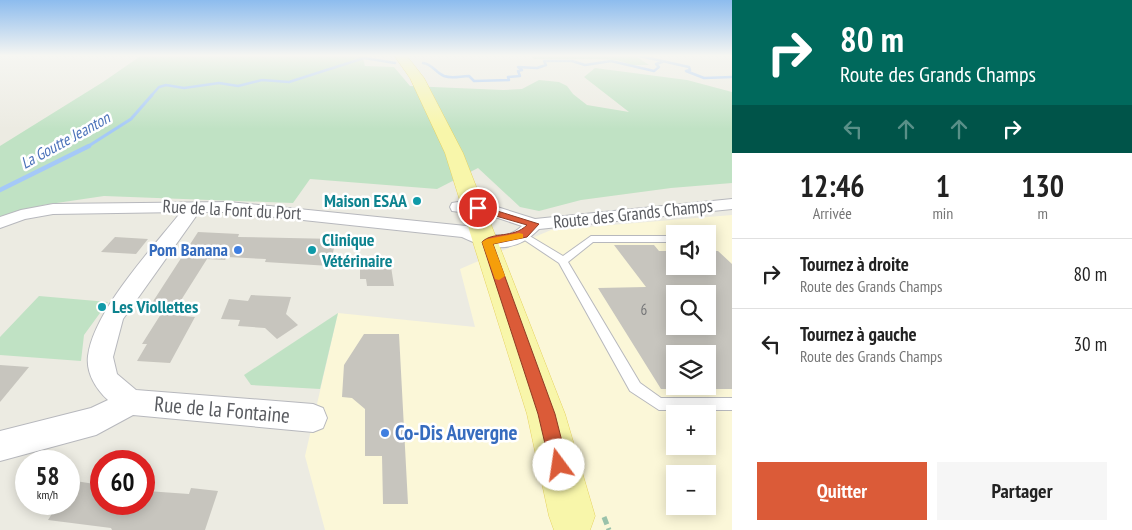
<!DOCTYPE html>
<html lang="fr">
<head>
<meta charset="utf-8">
<style>
	body { margin:0; font-family:"PT Sans Narrow",sans-serif; background:#f6f6f6; color:#222; height:100vh; display:flex; flex-direction:column; font-size:19px; white-space:nowrap }
	* { box-sizing:border-box; margin:0 }
	p { font-size:16px; color:#767676 }
	.icon { flex:none; width:28px; height:28px; fill:none; stroke:currentColor; stroke-width:2; stroke-linecap:round; stroke-linejoin:round }
	.map { position:relative; flex:1; overflow:hidden }
	.details { display:flex; flex-direction:column; background:#fff; width:400px }
	.details>* { flex:none }
	.top-card { background:#00695c; color:#fff; overflow:hidden }
	.controls { position:absolute; left:666px; top:225px; display:grid; gap:10px }
	.controls a { display:grid; place-items:center; width:50px; height:50px; border-radius:0px; background:#fff; box-shadow:0 2px 12px #0003; font-size:25px }
	.speed { position:absolute; left:15px; top:450px; display:flex; gap:10px; font-size:25px; font-weight:700; text-align:center }
	.speed>* { display:grid; place-content:center; width:65px; height:65px; border-radius:50%; background:#fff; box-shadow:0 2px 12px #0003; line-height:1 }
	.speed small { font-size:12px; font-weight:400 }
	.speed .limit { border:8px solid #d22; background:#fff; color:#111 }
	.pin { position:absolute; display:grid; place-items:center; width:42px; height:42px; color:#fff; margin:-21px; border:2px solid #fff; border-radius:50%; box-shadow:0 1px 5px #0007 }
	.me { position:absolute; width:55px; margin:-28px; rotate:346deg; stroke-linejoin:round; filter:drop-shadow(0 0 4px #0008) }
	.turn { display:flex; align-items:center; gap:18px; height:105px; padding:0 25px; font-size:22px }
	.turn .icon { width:65px; height:65px; stroke-width:2.5 }
	.turn b { display:block; font-size:35px; line-height:42px }
	.lanes { display:flex; align-items:center; height:48px; padding:0 25px; background:#0003; justify-content:center; gap:25px; direction:ltr }
	.lanes .off { opacity:.35 }
	.eta { display:flex; justify-content:space-evenly; align-items:center; height:85px; text-align:center }
	.eta b { font-size:30px; font-weight:800; line-height:35px }
	.action { display:flex; gap:10px; margin-top:auto; padding:10px 25px }
	.action a { flex:1; height:58px; border-radius:0px; background:#db5b38; color:#fff; font-size:20px; font-weight:800; line-height:58px; text-align:center }
	.action a+a { background:#f6f6f6; color:#222 }
	ul { padding:0; list-style:none }
	li { display:flex; align-items:center; gap:15px; height:70px; padding:0 25px; border-top:1px solid #e0e0e0 }
	li div { flex:1 }
	li b { display:block; font-size:19px }
	li em { font-style:normal }
	main { display:flex; flex:1; min-height:0 }
	.map>svg:first-child { display:block }
	.commercial { fill:#fbf7d8; fill-rule:evenodd }
	.green { fill:#c0e2c4 }
	.lines { fill:none; stroke-linecap:round; stroke-linejoin:round }
	.stream-far2 { stroke:#a5c9f8; stroke-width:2.5 }
	.stream-far1 { stroke:#a5c9f8; stroke-width:3 }
	.stream { stroke:#a5c9f8; stroke-width:4.5 }
	.building { fill:#c7c5be; fill-rule:evenodd }
	.service-casing { stroke:#b7b8bd; stroke-width:2 }
	.minor-casing { stroke:#b7b8bd; stroke-width:2 }
	.primary-casing { stroke:#e6d261; stroke-width:1 }
	.path { stroke:#9ac2aa; stroke-width:5; stroke-dasharray:8 4; stroke-linecap:butt }
	.service { fill:#fff; fill-rule:evenodd }
	.minor { fill:#fff; fill-rule:evenodd }
	.primary { fill:#f8f6aa; fill-rule:evenodd }
	.route { fill:#db5b38; stroke:#8e3b24 }
	.slow { fill:#f59e0b }
	.culture-dot { fill:#0f9aa8; stroke:#fff; stroke-width:2 }
	.shop-dot { fill:#3f7fe0; stroke:#fff; stroke-width:2 }
	.labels { text-anchor:middle; stroke-width:5; stroke-linejoin:round; paint-order:stroke }
	.number-label { font-size:15px; fill:#757678 }
	.far-water-label { font-size:16px; font-style:italic; fill:#4b72b9; stroke:#fff }
	.culture-label { font-size:18px; font-weight:bold; fill:#0d838f; stroke:#fff; text-anchor:start }
	.street-label { font-size:18px; fill:#5a5c61; stroke:#fff }
	.shop-label { font-size:18px; font-weight:bold; fill:#366cbe; stroke:#fff; text-anchor:end }
	.near-street-label { font-size:21px; fill:#5a5c61; stroke:#fff }
	.near-shop-label { font-size:21px; font-weight:bold; fill:#366cbe; stroke:#fff; text-anchor:start }
</style>
</head>
<body>
<main>
<div class="map">
<svg width="732" height="530" viewBox="0 0 732 530">
	<rect width="100%" height="100%" fill="#ecebe2"/>
	<path class="commercial" d="M 732,215 L 732,530 L 325,530 L 305,456 L 338,313 L 475,327 L 460,269 L 504,250 L 551,230 ZM 675,234 L 708,234 L 708,266 L 675,266 ZM 675,294 L 708,294 L 708,326 L 675,326 ZM 675,354 L 708,354 L 708,386 L 675,386 ZM 675,414 L 708,414 L 708,446 L 675,446 ZM 675,474 L 708,474 L 708,506 L 675,506 Z"/>
	<g class="green">
		<polygon points="142,55 362,55 365,66 394,67 410,86 503,90 522,89 539,80 559,82 567,86 573,94 587,105 629,112 584,77 595,68 687,80 732,92 732,183 671,188 581,200 539,211 520,207 478,168 437,189 310,179 293,203 104,196 43,205 0,217 0,146 103,82"/>
		<polygon points="530,55 634,55 649,65 632,65 617,60 602,59 534,59"/>
		<polygon points="39,296 108,302 84,335 81,361 0,355 0,337"/>
		<polygon points="338,313 320,389 251,385 244,375"/>
	</g>
	<g class="lines">
		<g class="stream-far2">
			<polyline points="635,55 689,67 690,70 686,71 704,78 732,77"/>
			<path d="M 423,63 C 431,63 436,73 444,76 C 453,79 460,76 469,76 L 474,81 L 509,80 L 508,77 L 520,76 L 518,71 L 522,70 L 518,67 L 537,68 L 546,65 L 544,61 L 572,61 L 585,65 L 611,61 L 654,71 L 659,67 L 656,64 L 662,62"/>
			<polyline points="151,96 159,87 166,85 184,88 219,83 238,86 262,80 289,82 364,58 395,63"/>
		</g>
		<polyline class="stream-far1" points="87,147 131,119 152,95"/>
		<polyline class="stream" points="0,190 89,146"/>
	</g>
	<g class="building">
		<polygon points="198,232 239,234 238,237 336,239 330,266 265,262 266,259 227,257 225,260 207,259 178,305 152,303"/>
		<polygon points="115,237 148,239 136,254 101,252"/>
		<path d="M 614,245 L 654,245 L 659,251 L 675,251 L 675,266 L 708,266 L 708,251 L 718,251 L 732,264 L 732,389 L 708,389 L 708,354 L 675,354 L 675,389 L 661,389 L 598,288 L 646,287 ZM 675,294 L 708,294 L 708,326 L 675,326 Z"/>
		<polygon points="360,260 390,260 394,286 367,286 366,279 360,279"/>
		<polygon points="251,295 291,297 286,314 298,325 277,339 265,328 238,326 240,320 221,319 229,299 248,301"/>
		<polygon points="161,314 195,317 170,363 137,361 147,344 142,344"/>
		<polygon points="364,334 399,334 408,504 383,504 382,456 365,456 365,409 352,398 342,397 344,365"/>
		<polygon points="0,365 29,367 0,402"/>
		<polygon points="69,480 101,485 101,504 144,504 147,491 189,494 191,488 218,491 205,530 112,530 111,528 48,520 58,504 69,504"/>
	</g>
	<g class="lines">
		<g class="service-casing">
			<polygon id="service" points="523,232 563,256 591,236 675,236 675,242 593,242 568,262 640,383 661,398 732,398 732,410 659,410 630,391 559,263 520,237 518,235"/>
		</g>
		<g class="minor-casing">
			<path id="minor" d="M 732,199 L 732,209 L 539,229 C 516,253 490,251 462,237 L 229,212 L 199,212 L 123,319 L 113,357 L 117,374 L 136,390 L 313,404 L 323,408 L 327,418 L 323,428 L 313,432 L 133,415 L 96,435 L 0,461 L 0,431 L 91,408 L 108,400 C 96,389 86,373 88,356 C 94,310 152,249 181,212 L 53,214 L 25,219 L 0,228 L 0,217 L 21,210 L 53,204 L 229,202 L 466,226 C 487,232 503,244 522,226 L 492,216 L 452,211 L 450,207 L 452,203 L 458,202 L 494,206 L 535,219 Z"/>
		</g>
		<g class="primary-casing">
			<polygon id="primary" points="394,55 406,55 424,78 463,153 565,414 595,516 590,530 554,530 549,516 527,414 445,153 410,78"/>
		</g>
		<polyline class="path" points="604,517 609,530"/>
		<use href="#service" class="service"/>
		<use href="#minor" class="minor"/>
		<use href="#primary" class="primary"/>
	</g>
	<linearGradient id="sky" x2="0" y2="1"><stop stop-color="#8dbcee"/><stop offset="0.43" stop-color="#f6f6f2"/><stop offset="1" stop-color="#f6f6f2" stop-opacity="0"/></linearGradient>
	<rect width="732" height="129" fill="url(#sky)"/>
	<path class="route" d="M 478,205 L 539,224 L 527,237 L 493,244 L 555,414 L 568,465 L 566,471 L 559,474 L 553,471 L 550,465 L 538,414 L 482,242 C 493,231 513,239 527,225 L 475,210 L 475,206 Z"/>
	<polygon class="slow" points="519,233 523,234 523,238 493,244 505,276 499,280 495,279 482,242 487,239"/>
	<g class="culture-dot">
		<circle cx="417" cy="201" r="5"/>
		<circle cx="312" cy="250" r="5"/>
		<circle cx="102" cy="307" r="5"/>
	</g>
	<g class="shop-dot">
		<circle cx="238" cy="250" r="5"/>
		<circle cx="385" cy="433" r="5"/>
	</g>
	<g class="labels">
		<g class="number-label">
			<text x="644" y="315">6</text>
		</g>
		<g class="far-water-label">
			<text transform="translate(65 140) rotate(-29)" y="6">La Goutte Jeanton</text>
		</g>
		<g class="culture-label">
			<text x="407" y="207" text-anchor="end">Maison ESAA</text>
			<text x="322" y="246">Clinique<tspan x="322" dy="21">Vétérinaire</tspan></text>
			<text x="112" y="313">Les Viollettes</text>
		</g>
		<g class="street-label">
			<text transform="translate(232 210) rotate(3)" y="6">Rue de la Font du Port</text>
			<text transform="translate(633 214) rotate(-6)" y="6">Route des Grands Champs</text>
		</g>
		<g class="shop-label">
			<text x="228" y="256">Pom Banana</text>
		</g>
		<g class="near-street-label">
			<text transform="translate(222 410) rotate(5)" y="7">Rue de la Fontaine</text>
		</g>
		<g class="near-shop-label">
			<text x="395" y="440">Co-Dis Auvergne</text>
		</g>
	</g>
</svg>
<div class="controls">
<a><svg class="icon" aria-label="sound" viewBox="0 0 24 24"><path d="M4 9h4l5-4v14l-5-4H4zM17 9q2 3 0 6"/></svg></a>
<a><svg class="icon" aria-label="search" viewBox="0 0 24 24"><circle cx="10" cy="10" r="6"/><path d="M15 15l6 6"/></svg></a>
<a><svg class="icon" aria-label="layers" viewBox="0 0 24 24"><path d="M12 4l9 5-9 5-9-5zM3 14l9 5 9-5"/></svg></a>
<a>+</a>
<a>−</a>
</div>
<div class="speed"><div>58<small>km/h</small></div><div class="limit">60</div></div>
<div class="pin" style="left:478px;top:208px;background:#d93025"><svg class="icon" aria-label="arrive" viewBox="0 0 24 24"><path d="M6 21V4h12l-3 4 3 4H6"/></svg></div>
<svg class="me" style="left:559px;top:465px" viewBox="-20 -20 40 40"><circle r="19" fill="#fff"/><path d="M0-13L10 11 0 6-10 11z" fill="#db5b38"/></svg>
</div>
<section class="details">
<div class="top-card">
<div class="turn"><svg class="icon" aria-label="right" viewBox="0 0 24 24"><path d="M7 20v-9h11M14 6l5 5-5 5"/></svg><div><b>80 m</b>Route des Grands Champs</div></div>
<div class="lanes"><svg class="icon off" aria-label="left" viewBox="0 0 24 24"><path d="M17 20v-9H6M10 6l-5 5 5 5"/></svg><svg class="icon off" aria-label="ahead" viewBox="0 0 24 24"><path d="M12 20V5M6 11l6-6 6 6"/></svg><svg class="icon off" aria-label="ahead" viewBox="0 0 24 24"><path d="M12 20V5M6 11l6-6 6 6"/></svg><svg class="icon" aria-label="right" viewBox="0 0 24 24"><path d="M7 20v-9h11M14 6l5 5-5 5"/></svg></div>
</div>
<div class="eta">
<div><b>12:46</b><p>Arrivée</p></div>
<div><b>1</b><p>min</p></div>
<div><b>130</b><p>m</p></div>
</div>
<ul>
<li><svg class="icon" aria-label="right" viewBox="0 0 24 24"><path d="M7 20v-9h11M14 6l5 5-5 5"/></svg><div><b>Tournez à droite</b><p>Route des Grands Champs</p></div><em>80 m</em></li>
<li><svg class="icon" aria-label="left" viewBox="0 0 24 24"><path d="M17 20v-9H6M10 6l-5 5 5 5"/></svg><div><b>Tournez à gauche</b><p>Route des Grands Champs</p></div><em>30 m</em></li>
</ul>
<div class="action"><a>Quitter</a><a>Partager</a></div>
</section>
</main>
</body>
</html>
